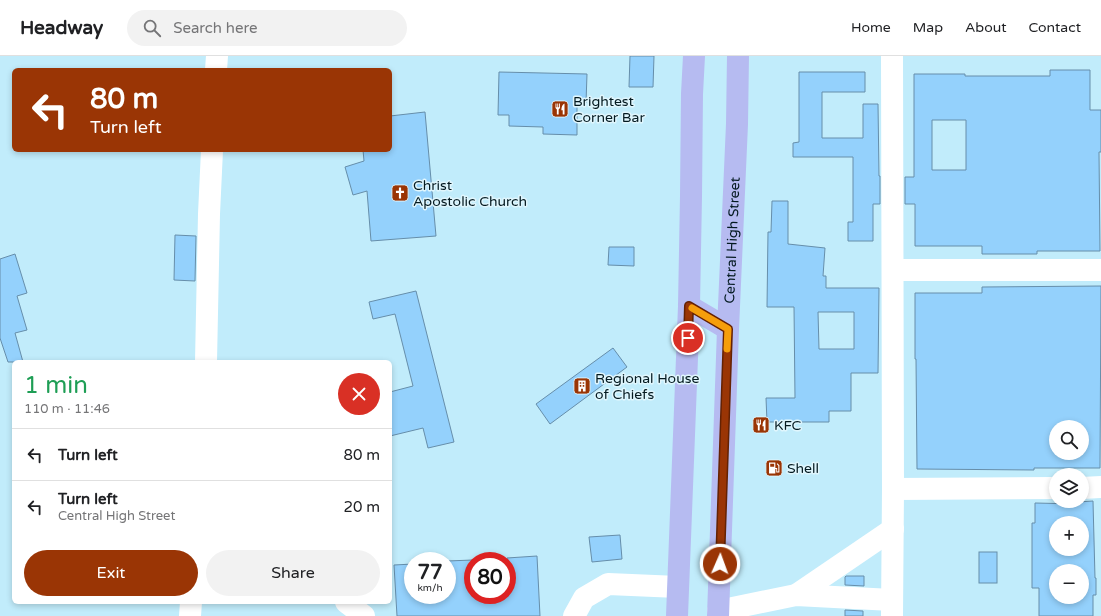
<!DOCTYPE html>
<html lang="en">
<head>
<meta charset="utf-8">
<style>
	body { margin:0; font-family:"Varela Round",sans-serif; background:#f2f2f2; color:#202124; height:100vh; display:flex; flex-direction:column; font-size:15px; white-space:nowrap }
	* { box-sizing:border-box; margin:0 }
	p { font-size:13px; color:#757577 }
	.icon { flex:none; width:22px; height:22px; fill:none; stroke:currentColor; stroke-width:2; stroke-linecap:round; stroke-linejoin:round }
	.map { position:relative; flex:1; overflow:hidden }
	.drawer { position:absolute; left:12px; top:304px; width:380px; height:244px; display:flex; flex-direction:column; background:#fff; border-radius:6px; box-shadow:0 2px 6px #0003 }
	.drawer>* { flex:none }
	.banner { position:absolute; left:12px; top:12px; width:380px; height:84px; border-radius:6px; box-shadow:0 2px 6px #0003; background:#9a3505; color:#fff; overflow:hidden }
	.fabs { position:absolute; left:1049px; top:364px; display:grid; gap:8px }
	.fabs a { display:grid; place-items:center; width:40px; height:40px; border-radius:50%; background:#fff; box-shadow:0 2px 6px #0003; font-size:20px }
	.speed { position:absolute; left:404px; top:496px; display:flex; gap:8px; font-size:20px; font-weight:700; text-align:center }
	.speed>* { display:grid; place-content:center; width:52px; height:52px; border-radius:50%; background:#fff; box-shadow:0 2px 6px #0003; line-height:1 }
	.speed small { font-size:10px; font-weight:400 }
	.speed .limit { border:6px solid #d22; background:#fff; color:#111 }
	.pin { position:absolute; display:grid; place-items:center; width:34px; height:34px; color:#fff; margin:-17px; border:2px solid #fff; border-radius:50%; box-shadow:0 1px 4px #0007 }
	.me { position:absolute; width:44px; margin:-22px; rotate:2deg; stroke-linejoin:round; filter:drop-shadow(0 0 3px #0008) }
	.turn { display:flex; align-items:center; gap:14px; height:84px; padding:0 12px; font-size:18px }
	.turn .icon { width:52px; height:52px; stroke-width:2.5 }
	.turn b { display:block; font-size:28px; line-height:34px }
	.round { display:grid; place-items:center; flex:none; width:42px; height:42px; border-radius:21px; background:#f2f2f2 }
	.summary { display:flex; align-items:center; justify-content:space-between; height:68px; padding:0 12px }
	h1 { font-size:24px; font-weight:600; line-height:30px; color:#1e9e55 }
	.button { display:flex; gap:8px; margin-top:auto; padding:8px 12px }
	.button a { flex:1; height:46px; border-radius:24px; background:#9a3505; color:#fff; font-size:16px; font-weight:600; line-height:46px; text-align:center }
	.button a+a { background:#f2f2f2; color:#202124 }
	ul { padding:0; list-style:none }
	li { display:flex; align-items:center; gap:12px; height:52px; padding:0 12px; border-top:1px solid #e0e0e0 }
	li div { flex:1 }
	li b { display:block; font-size:15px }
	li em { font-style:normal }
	header { display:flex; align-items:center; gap:24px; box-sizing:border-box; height:56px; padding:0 20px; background:#fff; border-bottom:1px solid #e0e0e0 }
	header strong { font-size:19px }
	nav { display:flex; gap:22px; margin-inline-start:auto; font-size:14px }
	.search { width:280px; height:36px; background:#f2f2f2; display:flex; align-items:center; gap:10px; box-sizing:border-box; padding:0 14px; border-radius:22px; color:#757577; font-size:15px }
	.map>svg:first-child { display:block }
	.building { fill:#94d1fc; stroke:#668eaa; fill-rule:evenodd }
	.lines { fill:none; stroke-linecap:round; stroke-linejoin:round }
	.minor { stroke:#fff; stroke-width:22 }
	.highway { stroke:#b6bbf1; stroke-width:22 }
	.route-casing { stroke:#642203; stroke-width:10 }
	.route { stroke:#9a3505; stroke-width:7 }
	.slow { stroke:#f59e0b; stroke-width:7 }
	.labels { text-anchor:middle; stroke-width:3; stroke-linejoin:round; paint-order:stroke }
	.poi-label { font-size:14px; fill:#041a21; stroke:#e0f6fd; text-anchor:start }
	.street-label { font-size:14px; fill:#041a21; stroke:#e0f6fd }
</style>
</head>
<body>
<header>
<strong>Headway</strong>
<div class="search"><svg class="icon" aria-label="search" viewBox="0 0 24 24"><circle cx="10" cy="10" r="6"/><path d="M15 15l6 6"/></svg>Search here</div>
<nav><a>Home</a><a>Map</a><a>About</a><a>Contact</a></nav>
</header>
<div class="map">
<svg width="1101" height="560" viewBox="0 0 1101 560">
	<rect width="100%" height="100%" fill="#c1ecfb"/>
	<g class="building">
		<polygon points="630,0 654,0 653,31 629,31"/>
		<path d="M 1050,14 L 1090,14 L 1090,54 L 1101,54 L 1101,96 L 1099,96 L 1100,195 L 1037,195 L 1037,198 L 982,198 L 982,190 L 915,190 L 915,148 L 905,148 L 905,121 L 914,121 L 914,18 L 965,18 L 965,20 L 1050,20 ZM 932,64 L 966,64 L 966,114 L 932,114 Z"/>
		<polygon points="499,16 587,18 586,47 577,47 577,79 543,78 543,71 509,70 509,59 498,59"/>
		<polygon points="799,16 865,16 865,36 822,36 822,82 863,82 863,48 878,48 879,120 880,120 880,148 873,148 873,185 848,185 848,166 853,166 853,101 793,101 793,87 799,86"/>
		<polygon points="425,56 436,180 371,185 367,135 353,139 345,111 364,105 363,94 390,94 390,60"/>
		<path d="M 772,145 L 788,145 L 788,188 L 825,192 L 823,220 L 826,220 L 826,232 L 879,232 L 878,317 L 851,317 L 851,355 L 829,355 L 829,366 L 767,366 L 766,342 L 795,342 L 794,251 L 767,251 L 768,176 L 771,176 ZM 818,256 L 854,256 L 854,293 L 819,293 Z"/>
		<polygon points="175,179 196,180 195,225 174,224"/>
		<polygon points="609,191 634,191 634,210 608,209"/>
		<polygon points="15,198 27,237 17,240 27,274 15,277 23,306 8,306 0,282 0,203"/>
		<path d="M 1101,230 L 1100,412 L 1034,412 L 1034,414 L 917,413 L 916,303 L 915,303 L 915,237 L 982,237 L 982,231 ZM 1056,371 L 1082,371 L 1082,397 L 1056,397 Z"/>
		<polygon points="416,235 454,386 428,392 423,372 390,380 390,336 413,330 395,258 373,263 369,246"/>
		<polygon points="613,292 627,311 550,368 536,348"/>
		<path d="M 1093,445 L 1095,522 L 1096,522 L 1096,539 L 1093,539 L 1093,560 L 1039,560 L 1039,532 L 1032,532 L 1032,467 L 1035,467 L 1035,447 L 1079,448 L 1078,446 ZM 1056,467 L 1082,467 L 1082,493 L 1056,493 ZM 1056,515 L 1082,515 L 1082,541 L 1056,541 Z"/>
		<polygon points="620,479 622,503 592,506 589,481"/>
		<rect x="979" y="496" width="18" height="31"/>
		<polygon points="537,500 540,560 397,560 394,509 413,508 413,539 447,539 447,505 473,504 473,539 507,539 507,502"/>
		<polygon points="846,520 864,520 864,530 845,529 845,521"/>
		<polygon points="845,554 863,555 863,560 845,560"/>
	</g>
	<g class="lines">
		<g class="minor">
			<polyline points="892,0 893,433 892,560"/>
			<polyline points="216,14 217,0"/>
			<polyline points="893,214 1101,214"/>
			<polyline points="206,306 209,158 212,94"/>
			<polyline points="1082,432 1101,431"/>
			<polyline points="893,433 1056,432"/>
			<polyline points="796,539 893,473"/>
			<polyline points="346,546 364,560"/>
			<polyline points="718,555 796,539 892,544"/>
			<polyline points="190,560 191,546"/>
			<polyline points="574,560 584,542 608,528 678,531"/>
		</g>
		<g class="highway">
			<polyline points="689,250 728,273"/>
			<polyline points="677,560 689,250 691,140 692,38 694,0"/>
			<path id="s1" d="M 718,560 L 728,273 L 737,68 L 738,0"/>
		</g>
	</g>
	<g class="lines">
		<g class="route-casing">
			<polyline id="route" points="688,282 689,250 728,273 720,508"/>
		</g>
		<use href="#route" class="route"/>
		<polyline class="slow" points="692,252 728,273 727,293"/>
	</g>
	<defs>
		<g id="restaurant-square" transform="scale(0.9)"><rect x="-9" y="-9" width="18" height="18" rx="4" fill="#9a3505" stroke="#e0f6fd"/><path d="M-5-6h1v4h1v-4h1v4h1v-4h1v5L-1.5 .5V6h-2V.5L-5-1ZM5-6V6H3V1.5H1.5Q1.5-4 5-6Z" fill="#fff"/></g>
		<g id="church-square" transform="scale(0.9)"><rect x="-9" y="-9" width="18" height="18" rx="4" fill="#9a3505" stroke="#e0f6fd"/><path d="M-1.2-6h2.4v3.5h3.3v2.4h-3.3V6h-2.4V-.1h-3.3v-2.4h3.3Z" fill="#fff"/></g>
		<g id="building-square" transform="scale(0.9)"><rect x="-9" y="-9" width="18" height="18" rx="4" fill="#9a3505" stroke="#e0f6fd"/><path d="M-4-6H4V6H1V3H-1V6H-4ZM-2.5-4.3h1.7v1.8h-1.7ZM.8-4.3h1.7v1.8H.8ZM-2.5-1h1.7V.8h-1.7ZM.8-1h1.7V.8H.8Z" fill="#fff"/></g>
		<g id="fuel-square" transform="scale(0.9)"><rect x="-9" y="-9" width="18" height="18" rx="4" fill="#9a3505" stroke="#e0f6fd"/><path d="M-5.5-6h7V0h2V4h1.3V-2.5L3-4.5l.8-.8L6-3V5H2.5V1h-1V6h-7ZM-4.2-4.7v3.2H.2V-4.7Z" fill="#fff"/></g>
	</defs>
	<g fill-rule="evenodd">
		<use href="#restaurant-square" x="560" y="53"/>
		<use href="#church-square" x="400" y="137"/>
		<use href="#building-square" x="582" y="330"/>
		<use href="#restaurant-square" x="761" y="369"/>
		<use href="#fuel-square" x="774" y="412"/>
	</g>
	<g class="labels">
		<g class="poi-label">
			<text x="573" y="50">Brightest<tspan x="573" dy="16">Corner Bar</tspan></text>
			<text x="413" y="134">Christ<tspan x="413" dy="16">Apostolic Church</tspan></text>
			<text x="595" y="327">Regional House<tspan x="595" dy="16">of Chiefs</tspan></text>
			<text x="774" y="374">KFC</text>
			<text x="787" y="417">Shell</text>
		</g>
		<g class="street-label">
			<text dy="5" stroke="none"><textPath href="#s1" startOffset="376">Central High Street</textPath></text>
		</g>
	</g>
</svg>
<div class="fabs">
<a><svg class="icon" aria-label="search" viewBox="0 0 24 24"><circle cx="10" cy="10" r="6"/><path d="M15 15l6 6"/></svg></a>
<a><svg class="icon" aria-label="layers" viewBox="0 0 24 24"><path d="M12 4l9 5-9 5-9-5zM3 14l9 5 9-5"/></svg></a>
<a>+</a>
<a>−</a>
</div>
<div class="speed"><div>77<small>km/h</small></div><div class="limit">80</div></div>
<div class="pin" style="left:688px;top:282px;background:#d93025"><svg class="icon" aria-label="arrive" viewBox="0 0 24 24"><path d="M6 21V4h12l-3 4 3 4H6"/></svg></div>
<svg class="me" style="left:720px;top:508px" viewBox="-20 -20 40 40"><circle r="17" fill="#9a3505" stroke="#fff" stroke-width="3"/><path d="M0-11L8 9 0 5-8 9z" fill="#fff"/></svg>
<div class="banner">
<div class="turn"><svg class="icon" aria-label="left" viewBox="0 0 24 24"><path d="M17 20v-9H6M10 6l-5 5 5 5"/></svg><div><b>80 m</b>Turn left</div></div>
</div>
<section class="drawer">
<div class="summary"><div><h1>1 min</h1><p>110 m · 11:46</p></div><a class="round" style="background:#d93025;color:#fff"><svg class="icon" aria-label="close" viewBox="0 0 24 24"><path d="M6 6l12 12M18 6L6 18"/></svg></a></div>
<ul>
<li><svg class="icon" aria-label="left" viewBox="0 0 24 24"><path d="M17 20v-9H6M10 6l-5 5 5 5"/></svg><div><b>Turn left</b></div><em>80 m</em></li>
<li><svg class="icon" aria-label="left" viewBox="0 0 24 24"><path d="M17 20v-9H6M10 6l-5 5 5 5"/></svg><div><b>Turn left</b><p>Central High Street</p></div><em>20 m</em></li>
</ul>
<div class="button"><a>Exit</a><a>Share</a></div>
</section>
</div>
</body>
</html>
